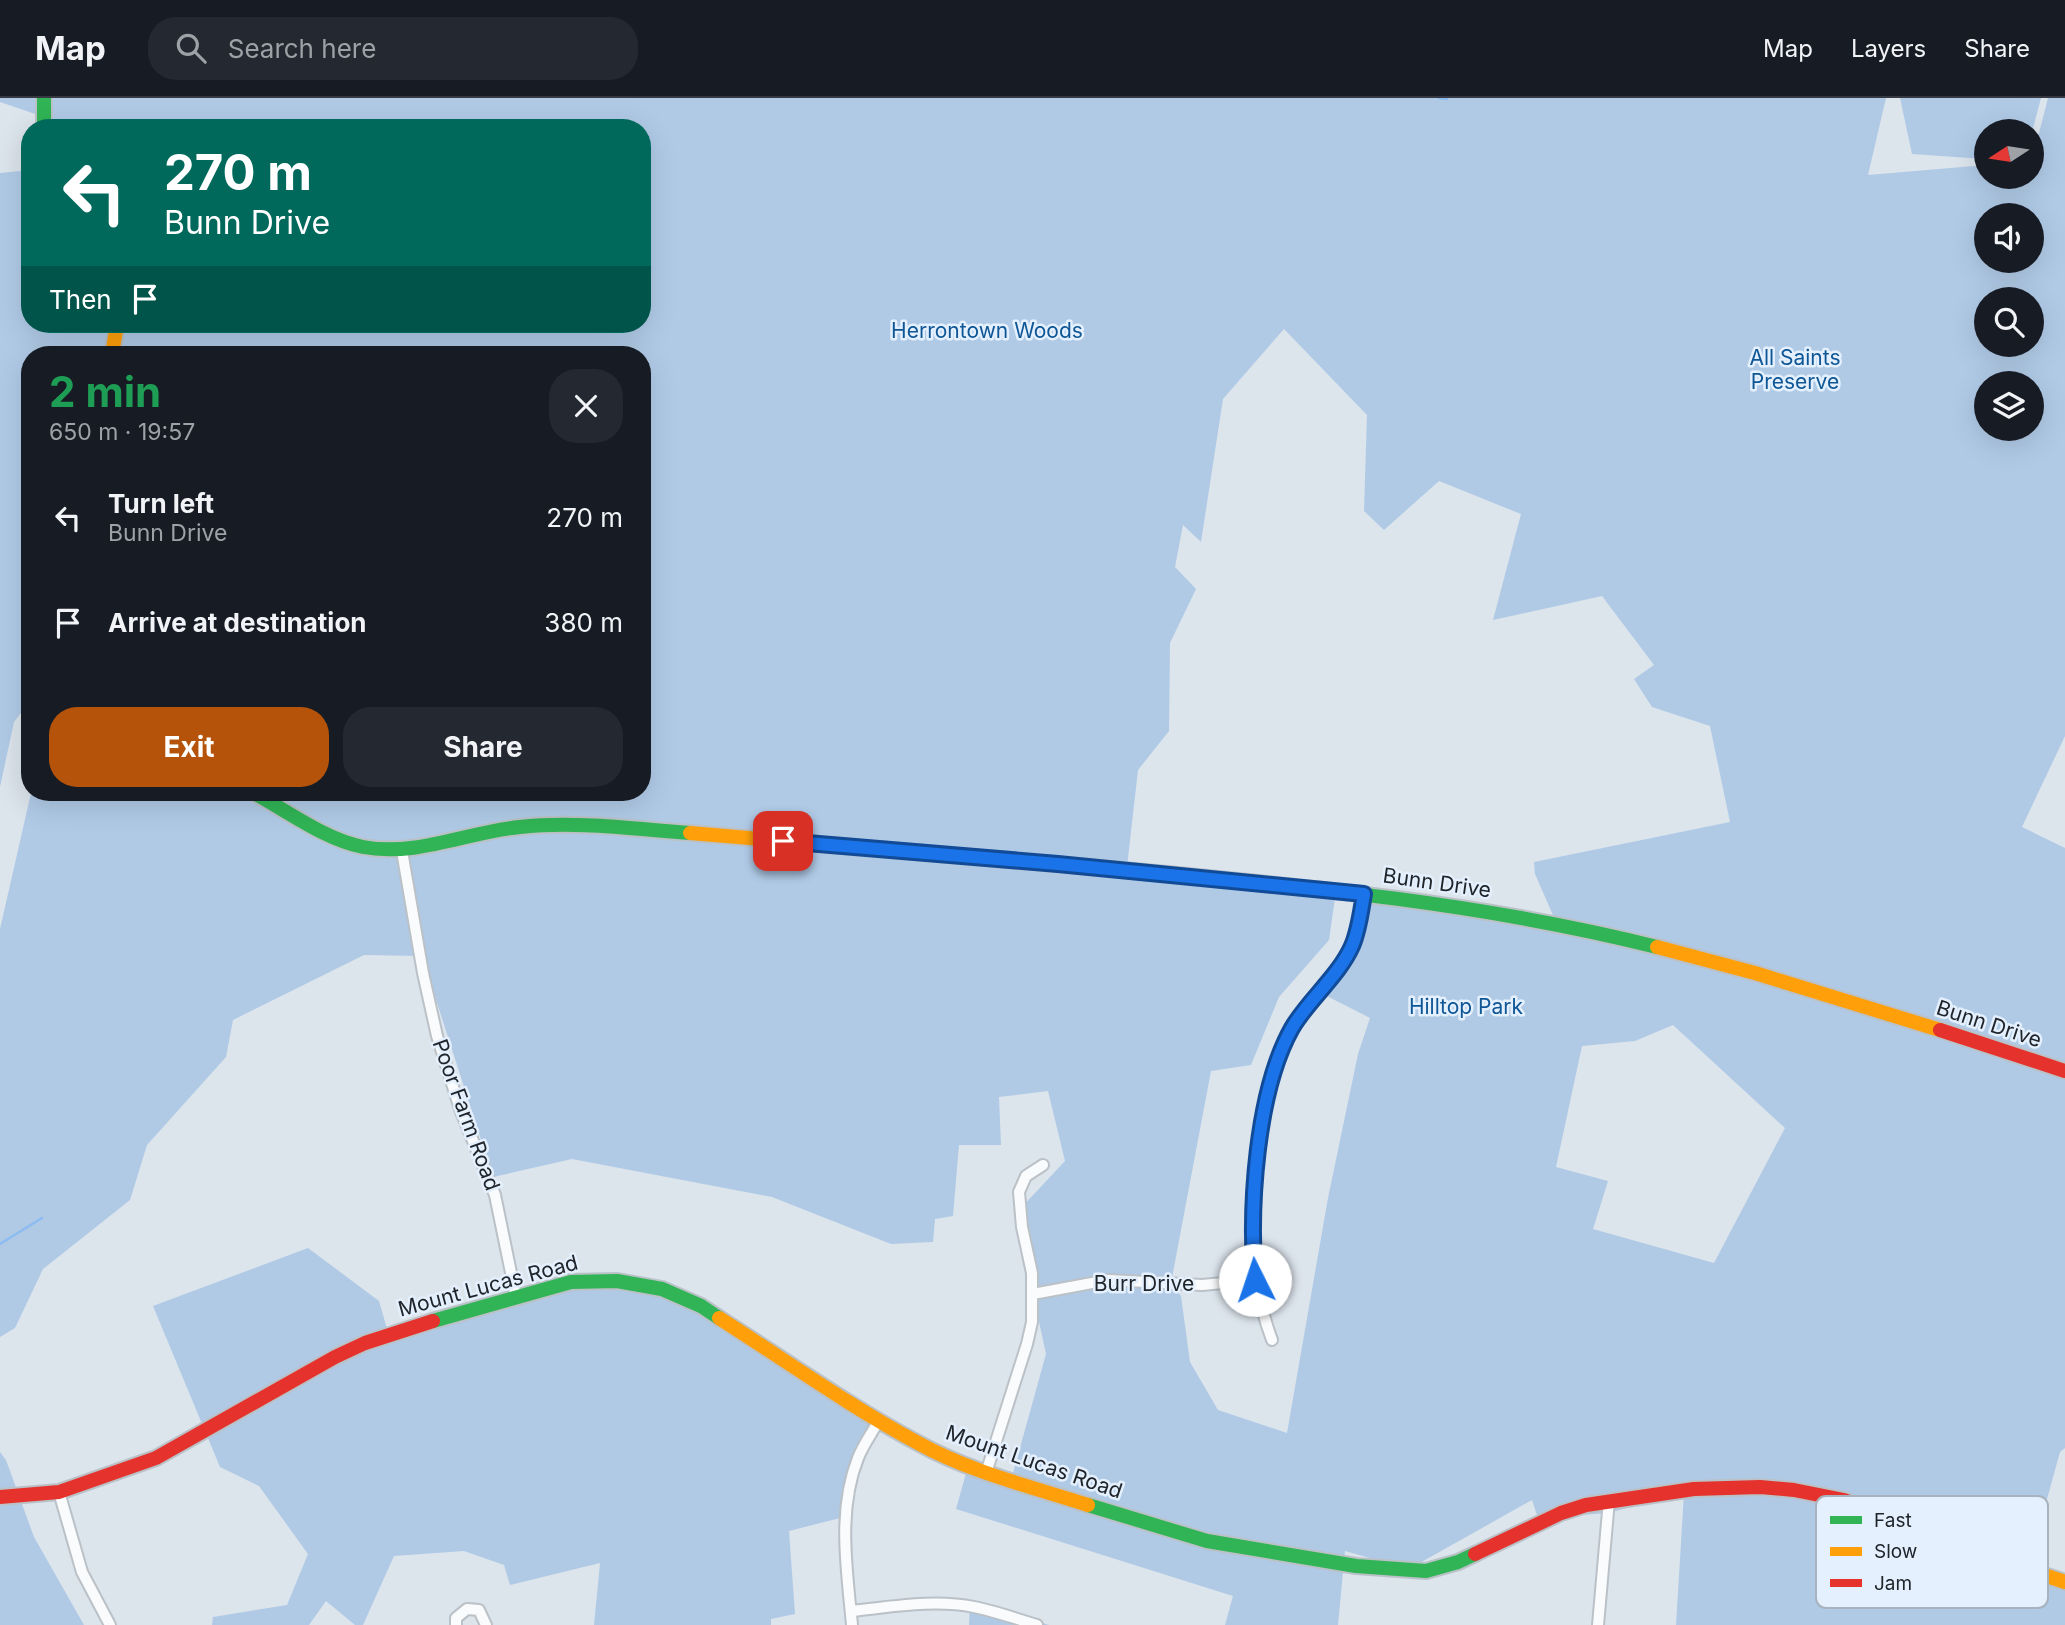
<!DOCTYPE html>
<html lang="en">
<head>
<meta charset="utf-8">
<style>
	body { margin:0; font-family:Inter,sans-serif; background:#242831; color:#f1f3f6; height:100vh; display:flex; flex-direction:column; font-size:26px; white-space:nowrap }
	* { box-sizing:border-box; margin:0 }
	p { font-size:23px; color:#9ea1a6 }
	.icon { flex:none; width:38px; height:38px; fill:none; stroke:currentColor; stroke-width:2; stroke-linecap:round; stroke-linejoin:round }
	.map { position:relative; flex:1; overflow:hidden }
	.side { position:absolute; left:21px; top:248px; width:630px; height:455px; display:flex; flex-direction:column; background:#171b24; border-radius:28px; box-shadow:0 7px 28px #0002 }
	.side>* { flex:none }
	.hud { position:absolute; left:21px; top:21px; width:630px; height:214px; border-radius:28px; box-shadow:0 7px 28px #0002; background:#00695c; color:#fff; overflow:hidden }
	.needle { width:46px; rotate:258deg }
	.fabs { position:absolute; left:1974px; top:21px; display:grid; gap:14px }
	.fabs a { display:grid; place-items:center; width:70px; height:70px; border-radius:50%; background:#171b24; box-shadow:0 7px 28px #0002; font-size:35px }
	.pin { position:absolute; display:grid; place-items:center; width:60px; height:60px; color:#fff; margin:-30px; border-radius:14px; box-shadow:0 4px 10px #0006 }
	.me { position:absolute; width:77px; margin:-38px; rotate:356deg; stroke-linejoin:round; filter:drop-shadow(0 0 5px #0008) }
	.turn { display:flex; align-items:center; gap:24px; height:147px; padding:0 28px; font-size:32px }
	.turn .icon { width:91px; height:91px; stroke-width:2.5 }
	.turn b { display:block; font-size:49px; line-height:60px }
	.then { display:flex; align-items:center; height:66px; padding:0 28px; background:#0003; gap:14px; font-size:26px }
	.round { display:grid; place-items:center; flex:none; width:74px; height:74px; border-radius:28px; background:#242831 }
	.overview { display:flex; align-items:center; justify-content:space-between; height:119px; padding:0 28px }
	h1 { font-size:42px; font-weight:700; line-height:52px; color:#1e9e55 }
	.primary-button { display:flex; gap:14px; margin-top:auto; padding:14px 28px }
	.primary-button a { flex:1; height:80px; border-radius:28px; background:#b45309; color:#fff; font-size:28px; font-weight:700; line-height:80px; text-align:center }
	.primary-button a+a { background:#242831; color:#f1f3f6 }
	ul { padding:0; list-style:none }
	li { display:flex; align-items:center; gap:21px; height:105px; padding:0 28px }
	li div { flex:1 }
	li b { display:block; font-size:26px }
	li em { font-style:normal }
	header { display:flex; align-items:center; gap:42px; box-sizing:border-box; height:98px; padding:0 35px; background:#171b24; border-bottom:2px solid #363941 }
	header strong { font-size:33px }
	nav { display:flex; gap:38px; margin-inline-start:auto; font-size:24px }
	.search { width:490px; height:63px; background:#242831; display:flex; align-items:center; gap:18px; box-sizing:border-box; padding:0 24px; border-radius:28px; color:#9ea1a6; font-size:26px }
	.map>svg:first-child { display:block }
	.green { fill:#b0cae6; fill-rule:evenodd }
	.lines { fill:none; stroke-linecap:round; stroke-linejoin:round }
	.stream { stroke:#8cbcf0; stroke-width:2.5 }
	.street-casing { stroke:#bac1c7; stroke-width:14 }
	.fast-casing { stroke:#bac1c7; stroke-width:18 }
	.slow-casing { stroke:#bac1c7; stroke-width:18 }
	.jam-casing { stroke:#bac1c7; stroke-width:18 }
	.street { stroke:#fafbfc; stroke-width:10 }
	.fast { stroke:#30b455; stroke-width:14 }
	.slow { stroke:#ff9f0a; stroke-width:14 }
	.jam { stroke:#e5322d; stroke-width:14 }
	.route-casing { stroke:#114b97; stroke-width:18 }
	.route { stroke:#1a73e8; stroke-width:12 }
	.labels { text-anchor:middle; stroke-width:5; stroke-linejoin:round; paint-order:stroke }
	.park-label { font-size:21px; fill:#0e5695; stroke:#e4f0fd }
	.street-label { font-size:21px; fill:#20252b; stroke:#e4f0fd }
	.key { fill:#e4f0fd; stroke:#a9b3be; stroke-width:2 }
	.key-label { font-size:19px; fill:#20252b }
</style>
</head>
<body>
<header>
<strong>Map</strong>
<div class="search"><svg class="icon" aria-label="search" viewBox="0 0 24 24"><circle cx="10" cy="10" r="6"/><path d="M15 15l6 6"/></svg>Search here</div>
<nav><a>Map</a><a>Layers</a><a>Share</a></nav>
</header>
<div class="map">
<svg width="2065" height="1527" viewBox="0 0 2065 1527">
	<rect width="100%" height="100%" fill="#dce4ec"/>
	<g class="green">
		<path d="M 0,0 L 1886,0 L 1868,77 L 1986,67 L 1986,79 L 2032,79 L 2032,42 L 2038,39 L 2048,0 L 2065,0 L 2065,638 L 2022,729 L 2065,750 L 2065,1350 L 2060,1354 L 2028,1470 L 2065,1485 L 2065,1527 L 1676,1527 L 1684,1395 L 1608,1415 L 1538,1420 L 1532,1402 L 1409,1471 L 1345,1453 L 1338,1527 L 1225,1527 L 1233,1498 L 956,1411 L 970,1361 L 1013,1375 L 1046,1256 L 1033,1196 L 1020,1111 L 1065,1063 L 1048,993 L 999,999 L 1001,1047 L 959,1047 L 953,1118 L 935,1121 L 933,1144 L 891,1146 L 772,1099 L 572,1061 L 493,1079 L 422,858 L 364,857 L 233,922 L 226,959 L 147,1047 L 130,1102 L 43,1171 L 15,1230 L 0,1239 L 0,831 L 31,695 L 642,695 L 642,257 L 30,257 L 30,603 L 14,624 L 0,689 L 0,75 L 30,72 L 30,226 L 642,226 L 642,30 L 44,30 L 44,19 L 0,4 ZM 1986,117 L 2032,117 L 2032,163 L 1986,163 ZM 1986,201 L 2032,201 L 2032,247 L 1986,247 ZM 1284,231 L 1367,317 L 1364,413 L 1384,432 L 1439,383 L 1521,416 L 1493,522 L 1602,498 L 1654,567 L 1634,581 L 1652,609 L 1710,628 L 1730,724 L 1534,764 L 1535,776 L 1556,824 L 1365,796 L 1344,862 L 1319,894 L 1370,920 L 1358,956 L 1328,1100 L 1287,1335 L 1218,1312 L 1190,1264 L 1181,1198 L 1171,1185 L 1211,973 L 1251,967 L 1279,899 L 1329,842 L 1337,786 L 1127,769 L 1138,672 L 1169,633 L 1170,545 L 1196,491 L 1175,469 L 1183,427 L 1201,444 L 1223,301 ZM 1986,285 L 2032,285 L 2032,331 L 1986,331 ZM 1673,927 L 1785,1030 L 1714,1165 L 1593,1131 L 1608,1083 L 1556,1069 L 1582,948 L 1635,943 Z"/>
		<polygon points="1900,0 2041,0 2032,34 1986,33 1986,60 1984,61 1912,56"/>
		<polygon points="308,1150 379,1203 389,1238 597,1184 668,1194 881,1317 844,1419 789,1433 795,1516 771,1521 771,1527 594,1527 600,1465 510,1487 504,1467 464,1453 394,1458 363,1527 355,1527 326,1503 309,1527 212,1527 213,1519 287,1507 308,1456 259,1388 220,1369 153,1208"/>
		<polygon points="0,1354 6,1362 34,1439 84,1527 0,1527"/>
		<polygon points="970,1504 1049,1527 969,1527"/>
	</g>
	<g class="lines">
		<g class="stream">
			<polyline points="1439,0 1447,1"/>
			<polyline points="0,1146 42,1120"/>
		</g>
		<g class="street-casing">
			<g id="street">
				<polyline points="402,753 423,875 437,938 460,1011 495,1097 516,1199"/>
				<polyline points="1033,1196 1108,1182 1202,1187 1255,1182"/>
				<path d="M 1272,1242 C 1248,1179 1251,1114 1260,1048 C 1265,1008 1271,971 1290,935 C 1306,903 1338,881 1352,848 C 1359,832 1361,813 1365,796"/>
				<polyline points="986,1375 1027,1246 1032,1224 1032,1175 1022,1129 1019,1094 1026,1078 1043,1067"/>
				<polyline points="59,1394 82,1474 110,1527"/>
				<path d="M 851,1513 C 891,1509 934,1501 974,1509 C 995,1513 1016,1521 1037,1527"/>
				<polyline points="456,1527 456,1520 467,1511 479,1512 486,1527"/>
				<path d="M 852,1527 C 847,1472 837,1413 858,1360 C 863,1347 872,1335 879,1322"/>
				<polyline points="1598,1527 1609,1402"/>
			</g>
		</g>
		<g class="fast-casing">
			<g id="fast">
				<polyline points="44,0 44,30"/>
				<path d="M 254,695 C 289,714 324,741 363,749 C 417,759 467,734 520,729 C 576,723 634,731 690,735"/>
				<path d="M 1113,771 C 1296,788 1479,804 1657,849"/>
				<polyline points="433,1223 571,1184 617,1183 662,1191 701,1208 719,1220"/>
				<polyline points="1088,1407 1207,1443 1356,1468 1426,1473 1458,1464 1475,1456"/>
			</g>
		</g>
		<g class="slow-casing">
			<g id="slow">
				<polyline points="112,257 117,226"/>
				<polyline points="690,735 1113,771"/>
				<polyline points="1657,849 1755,875 1940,932"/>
				<path d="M 719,1220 C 785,1262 849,1308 918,1345 C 970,1374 1032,1389 1088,1407"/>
				<polyline points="1954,1447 2065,1484"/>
			</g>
		</g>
		<g class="jam-casing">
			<g id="jam">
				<polyline points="1940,932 2065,973"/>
				<polyline points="0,1399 59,1394 156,1360 335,1259 365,1245 433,1223"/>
				<polyline points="1475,1456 1561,1415 1586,1407 1694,1391 1760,1389 1794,1392 1844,1402 1954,1447"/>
			</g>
		</g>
		<use href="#street" class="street"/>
		<use href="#fast" class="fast"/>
		<use href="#slow" class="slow"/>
		<use href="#jam" class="jam"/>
	</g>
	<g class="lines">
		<g class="route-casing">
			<path id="route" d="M 783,743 L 1058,766 L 1364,796 C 1361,813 1359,832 1352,848 C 1338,879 1309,901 1292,930 C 1256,994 1249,1110 1255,1182"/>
		</g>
		<use href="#route" class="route"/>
	</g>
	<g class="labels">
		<g class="park-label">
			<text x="987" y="240">Herrontown Woods</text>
			<text x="1795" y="267">All Saints<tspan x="1795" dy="24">Preserve</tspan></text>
			<text x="1466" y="916">Hilltop Park</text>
		</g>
		<g class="street-label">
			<text transform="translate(1437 785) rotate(8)" y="7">Bunn Drive</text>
			<text transform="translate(1989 926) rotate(18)" y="7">Bunn Drive</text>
			<text transform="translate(466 1017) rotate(70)" y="7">Poor Farm Road</text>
			<text x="1144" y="1193">Burr Drive</text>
			<text transform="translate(488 1188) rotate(-15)" y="7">Mount Lucas Road</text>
			<text transform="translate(1034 1364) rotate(19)" y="7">Mount Lucas Road</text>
		</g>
	</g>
	<rect x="1816" y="1398" width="232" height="112" rx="10" class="key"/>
	<rect x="1830" y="1418" width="32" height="8" fill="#30b455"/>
	<rect x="1830" y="1449" width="32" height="9" fill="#ff9f0a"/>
	<rect x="1830" y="1481" width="32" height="8" fill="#e5322d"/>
	<g class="key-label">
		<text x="1874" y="1429">Fast</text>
		<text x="1874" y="1460">Slow</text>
		<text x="1874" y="1492">Jam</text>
	</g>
</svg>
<div class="fabs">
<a><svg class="needle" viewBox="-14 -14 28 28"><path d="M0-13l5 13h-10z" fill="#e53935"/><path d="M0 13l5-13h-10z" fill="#9ea1a6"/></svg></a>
<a><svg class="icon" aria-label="sound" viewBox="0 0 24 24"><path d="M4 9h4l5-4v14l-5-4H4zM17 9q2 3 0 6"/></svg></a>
<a><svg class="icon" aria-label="search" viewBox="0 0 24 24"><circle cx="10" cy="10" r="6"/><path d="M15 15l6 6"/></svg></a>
<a><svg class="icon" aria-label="layers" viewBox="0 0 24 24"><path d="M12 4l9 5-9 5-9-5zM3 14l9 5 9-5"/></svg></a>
</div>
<div class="pin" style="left:783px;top:743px;background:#d93025"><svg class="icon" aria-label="arrive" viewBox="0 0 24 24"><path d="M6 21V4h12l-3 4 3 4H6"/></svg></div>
<svg class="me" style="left:1255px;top:1182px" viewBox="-20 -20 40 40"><circle r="19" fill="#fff"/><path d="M0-13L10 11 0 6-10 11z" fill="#1a73e8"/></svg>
<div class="hud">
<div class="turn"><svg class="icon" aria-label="left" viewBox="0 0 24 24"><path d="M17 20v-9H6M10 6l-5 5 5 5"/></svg><div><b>270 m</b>Bunn Drive</div></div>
<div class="then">Then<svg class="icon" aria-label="arrive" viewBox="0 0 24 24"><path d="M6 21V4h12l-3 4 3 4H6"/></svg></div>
</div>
<section class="side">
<div class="overview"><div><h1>2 min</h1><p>650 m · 19:57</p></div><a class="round"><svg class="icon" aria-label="close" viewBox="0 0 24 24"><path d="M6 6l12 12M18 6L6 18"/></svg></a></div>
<ul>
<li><svg class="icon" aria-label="left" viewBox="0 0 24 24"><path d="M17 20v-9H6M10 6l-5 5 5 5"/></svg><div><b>Turn left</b><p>Bunn Drive</p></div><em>270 m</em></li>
<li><svg class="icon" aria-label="arrive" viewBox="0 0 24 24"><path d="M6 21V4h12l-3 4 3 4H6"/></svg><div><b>Arrive at destination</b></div><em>380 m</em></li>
</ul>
<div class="primary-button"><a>Exit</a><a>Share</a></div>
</section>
</div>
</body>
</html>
